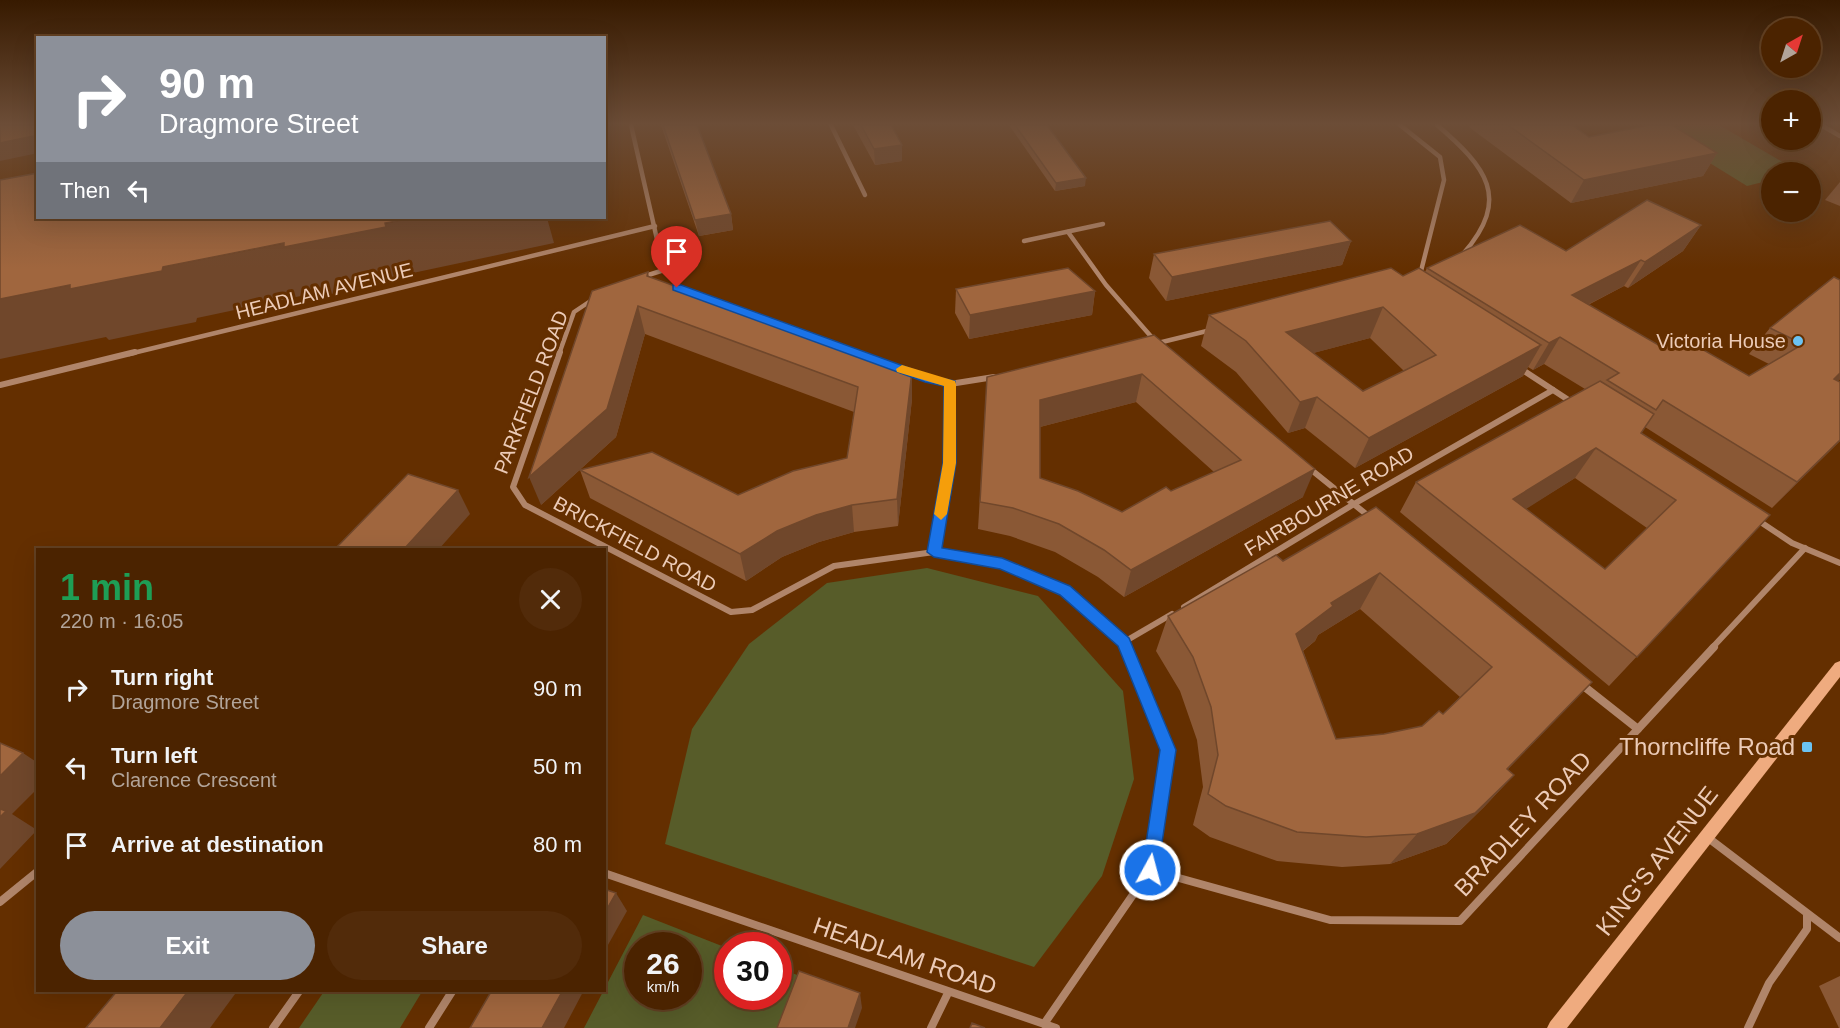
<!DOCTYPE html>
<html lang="en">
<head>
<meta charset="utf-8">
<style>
	body { margin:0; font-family:Arial,sans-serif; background:#522b0a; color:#f1f3f6; height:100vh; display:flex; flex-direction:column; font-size:22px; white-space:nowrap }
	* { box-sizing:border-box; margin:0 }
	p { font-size:20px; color:#b2a499 }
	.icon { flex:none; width:33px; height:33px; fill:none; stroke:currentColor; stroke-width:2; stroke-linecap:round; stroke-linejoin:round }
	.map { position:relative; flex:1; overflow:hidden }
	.drawer { position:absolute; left:36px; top:548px; width:570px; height:444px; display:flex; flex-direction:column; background:#4b2300; border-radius:0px; box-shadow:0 6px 24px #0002,0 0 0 2px #624022 }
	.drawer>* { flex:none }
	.banner { position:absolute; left:36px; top:36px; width:570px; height:183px; border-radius:0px; box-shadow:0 6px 24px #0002,0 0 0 2px #624022; background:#8c9099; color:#fff; overflow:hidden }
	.needle { width:39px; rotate:39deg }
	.controls { position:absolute; left:1761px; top:18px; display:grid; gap:12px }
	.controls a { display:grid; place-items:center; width:60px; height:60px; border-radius:50%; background:#4b2300; box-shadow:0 6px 24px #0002,0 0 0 2px #624022; font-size:30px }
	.speed { position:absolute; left:624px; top:932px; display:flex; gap:12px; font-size:30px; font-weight:700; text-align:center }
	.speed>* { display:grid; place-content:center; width:78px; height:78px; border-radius:50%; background:#4b2300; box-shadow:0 6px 24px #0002,0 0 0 2px #624022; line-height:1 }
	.speed small { font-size:15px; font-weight:400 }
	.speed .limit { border:9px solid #d22; background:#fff; color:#111 }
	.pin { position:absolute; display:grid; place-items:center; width:51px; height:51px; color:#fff; margin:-62px -26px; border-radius:50% 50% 50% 0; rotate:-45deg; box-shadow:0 0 6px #0007 }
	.pin .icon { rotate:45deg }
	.me { position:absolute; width:66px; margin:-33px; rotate:7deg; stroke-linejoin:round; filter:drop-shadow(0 0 4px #0008) }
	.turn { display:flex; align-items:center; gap:21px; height:126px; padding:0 24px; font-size:27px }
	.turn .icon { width:78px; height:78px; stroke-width:2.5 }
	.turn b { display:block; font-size:42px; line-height:51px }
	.then { display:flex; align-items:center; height:57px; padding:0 24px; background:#0003; gap:12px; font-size:22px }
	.round { display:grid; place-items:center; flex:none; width:63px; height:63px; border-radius:32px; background:#522b0a }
	.head { display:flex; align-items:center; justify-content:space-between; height:102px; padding:0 24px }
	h1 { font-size:36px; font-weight:700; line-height:45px; color:#1e9e55 }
	.primary-button { display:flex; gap:12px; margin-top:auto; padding:12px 24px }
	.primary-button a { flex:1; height:69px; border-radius:36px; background:#8c9099; color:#fff; font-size:24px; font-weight:700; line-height:69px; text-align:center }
	.primary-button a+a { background:#522b0a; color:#f1f3f6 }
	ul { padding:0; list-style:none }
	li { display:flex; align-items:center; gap:18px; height:78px; padding:0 24px }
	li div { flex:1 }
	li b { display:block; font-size:22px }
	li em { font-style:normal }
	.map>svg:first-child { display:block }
	.green { fill:#575c29; fill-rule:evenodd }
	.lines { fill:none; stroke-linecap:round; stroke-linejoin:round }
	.minor-far2 { stroke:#b0856a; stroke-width:4.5 }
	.minor-far1 { stroke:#b0856a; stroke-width:6 }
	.minor { stroke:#b0856a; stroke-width:8 }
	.secondary { fill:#efab7f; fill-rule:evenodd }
	.wall { fill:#8a5835; fill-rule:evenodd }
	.shaded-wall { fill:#70472b }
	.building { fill:#a0663e; stroke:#70472b; stroke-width:1.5; fill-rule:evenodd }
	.route { fill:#1a73e8; stroke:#114b97; stroke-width:1.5 }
	.slow { fill:#f59e0b }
	.poi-dot { fill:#6bc3f2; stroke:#642f00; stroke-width:2 }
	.labels { text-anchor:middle; stroke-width:6; stroke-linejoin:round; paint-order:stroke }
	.street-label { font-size:20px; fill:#eccbb7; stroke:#642f00 }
	.poi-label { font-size:20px; fill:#eccbb7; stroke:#642f00; text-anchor:end }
	.near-poi-label { font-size:24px; fill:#eccbb7; stroke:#642f00; text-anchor:end }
	.near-street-label { font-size:24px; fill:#eccbb7; stroke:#642f00 }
</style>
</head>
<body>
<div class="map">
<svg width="1840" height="1028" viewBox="0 0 1840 1028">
	<rect width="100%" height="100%" fill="#642f00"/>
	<g class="green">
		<polygon points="1685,125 1719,125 1800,172 1772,172 1771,180 1747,186 1658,131"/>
		<polygon points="927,568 1038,596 1123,691 1134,779 1102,876 1034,967 665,844 692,729 749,644 827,583"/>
		<path d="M 643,915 L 727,948 L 728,996 L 778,996 L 779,968 L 805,978 L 785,1028 L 584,1028 ZM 638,945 L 688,945 L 688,996 L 638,996 Z"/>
		<polygon points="325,990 423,990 400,1028 299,1028"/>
	</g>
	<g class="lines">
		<g class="minor-far2">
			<polyline points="631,125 664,270 681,289"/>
			<polyline points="831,125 865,195"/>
			<polyline points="1400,125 1440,157 1444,180 1420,275"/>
			<path d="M 1437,125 C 1486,167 1512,198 1463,254"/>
			<polyline points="1821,125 1840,136"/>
			<polyline points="1068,232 1106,285 1155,341"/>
			<polyline points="1024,241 1103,224"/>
			<polyline points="642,277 664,270"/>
			<polyline points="1154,344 1211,330"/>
			<polyline points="129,354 655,226"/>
			<polyline points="559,354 574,312 592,300"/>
		</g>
		<g class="minor-far1">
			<polyline points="560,352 513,487 525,505 731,612 752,610 834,566 934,552 1002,563 1065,590 1124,642 1126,648"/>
			<polyline points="1518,367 1573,403"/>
			<polyline points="905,370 950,384 994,377"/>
			<polyline points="0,385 135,352"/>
			<polyline points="1309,468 1371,518"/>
			<polyline points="1756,519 1792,543 1840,563"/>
			<polyline points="934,552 949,463 950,384"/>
			<polyline points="1184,607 1354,504 1553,390"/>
			<polyline points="1124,642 1172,614"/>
			<polyline points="1712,648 1805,548"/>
		</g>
		<g class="minor">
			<polyline points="1581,684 1638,729"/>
			<polyline points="1707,837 1840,938"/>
			<polyline points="1150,870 1330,920 1460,921 1714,647"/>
			<polyline points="604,873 1056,1028"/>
			<polyline points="0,902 38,871"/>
			<polyline points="1044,1024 1150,870 1168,750 1126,647"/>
			<polyline points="273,1028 300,990"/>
			<polyline points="429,1028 453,990"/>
			<polyline points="931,1028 948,993"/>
			<polyline points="1748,1028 1769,983 1807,929 1807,915"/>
		</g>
		<polygon class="secondary" points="1840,661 1840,677 1567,1028 1547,1028 1550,1022 1835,663"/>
	</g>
	<g class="wall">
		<polygon points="661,125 697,125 731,214 733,230 699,236"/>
		<polygon points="853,125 891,125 902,145 902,161 875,165"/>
		<polygon points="1009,125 1047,125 1085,186 1055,191"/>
		<polygon points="1470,125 1572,125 1589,137 1717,153 1703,176 1571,203 1469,127"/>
		<polygon points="1840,182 1840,206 1825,200"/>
		<path d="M 1701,225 L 1683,251 L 1628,288 L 1624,286 L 1588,305 L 1660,346 L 1749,376 L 1769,364 L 1749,354 L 1770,328 L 1840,280 L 1840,379 L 1838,381 L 1840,441 L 1772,508 L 1645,427 L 1641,433 L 1770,515 L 1609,686 L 1400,512 L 1416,482 L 1585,389 L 1544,364 L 1533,370 L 1528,367 L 1523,376 L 1355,468 L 1305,428 L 1288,433 L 1236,372 L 1201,346 L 1209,315 L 1403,276 L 1425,272 L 1427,268 L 1566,251 ZM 1370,338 L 1404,371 L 1363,391 L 1313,353 ZM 1575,478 L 1647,528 L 1605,569 L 1525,509 Z"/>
		<polygon points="1351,241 1342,265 1166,301 1149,278 1154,254"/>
		<polygon points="648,272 649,277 912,399 898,526 854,532 819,542 782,557 746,581 590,498 580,470 738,495 847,458 854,412 645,334 616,437 541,505"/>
		<polygon points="956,289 1095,291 1092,315 969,339 955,313"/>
		<path d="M 1154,335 L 1303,497 L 1124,597 L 1098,577 L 1055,552 L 1010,536 L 978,529 L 987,377 ZM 1136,402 L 1214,472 L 1122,512 L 1040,478 L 1040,427 Z"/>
		<path d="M 1376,507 L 1559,716 L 1507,770 L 1514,775 L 1484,807 L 1446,844 L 1390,864 L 1342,867 L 1277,861 L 1210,837 L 1193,825 L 1203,787 L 1197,740 L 1180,691 L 1156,651 L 1168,616 L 1283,561 ZM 1360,609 L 1460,697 L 1443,714 L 1422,726 L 1384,734 L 1336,739 L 1303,651 L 1315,641 L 1318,635 Z"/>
		<polygon points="1840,976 1840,1028 1839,1028 1819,986"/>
	</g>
	<g class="shaded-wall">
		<polygon points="38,135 38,153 0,161 0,143"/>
		<polygon points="902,145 902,161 875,165 874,149"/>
		<polygon points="1717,153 1703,176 1571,203 1584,180"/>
		<polygon points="1086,178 1085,186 1055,191 1056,183"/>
		<polygon points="731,214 733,230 699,236 695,220"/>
		<polygon points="414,218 547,218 554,243 408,274 409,278 312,298 310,294 197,318 196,322 161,329 109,340 106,337 0,359 0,299"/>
		<polygon points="1701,225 1683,251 1628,288 1645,262"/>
		<polygon points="1351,241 1342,265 1166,301 1172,277"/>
		<polygon points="1641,260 1624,286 1556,321 1572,295"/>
		<polygon points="1095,291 1092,315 969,339 970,315"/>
		<polygon points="638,306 645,334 616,437 541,505 529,477"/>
		<polygon points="1383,307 1370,338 1276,363 1286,332"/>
		<polygon points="1560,337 1544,364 1533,370 1549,343"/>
		<polygon points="1541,345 1523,376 1355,468 1369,438"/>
		<polygon points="912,371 912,399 898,526 897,499"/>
		<polygon points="1840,373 1840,379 1810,405 1834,379"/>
		<polygon points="1142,374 1136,402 1036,428 1040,400"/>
		<polygon points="1317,397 1305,428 1288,433 1300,402"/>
		<polygon points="1840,440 1840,441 1772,508 1797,482"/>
		<polygon points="1596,448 1575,478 1493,530 1513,499"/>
		<polygon points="1315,469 1303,497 1124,597 1131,570"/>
		<polygon points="458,490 470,514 439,549 404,549"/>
		<polygon points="852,505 854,532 819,542 782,557 746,581 740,554 777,531 816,515"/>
		<polygon points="1380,573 1360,609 1318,635 1315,641 1279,669 1296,634 1331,603"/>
		<polygon points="1592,682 1559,716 1477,801 1507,769"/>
		<polygon points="23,753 38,763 38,788 12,814 37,830 0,869 0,776"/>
		<polygon points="1514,775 1484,807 1446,844 1390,864 1417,834"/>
		<polygon points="616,893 627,911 604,952 604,914"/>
		<polygon points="189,990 238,990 210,1028 160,1028"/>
		<polygon points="563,990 584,990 564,1028 542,1028"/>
		<polygon points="860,993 862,1008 855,1028 848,1028"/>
	</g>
	<g class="building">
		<polygon points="0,125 38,125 38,135 0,143"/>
		<polygon points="663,125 697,125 731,214 695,220"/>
		<polygon points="861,125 891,125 902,145 874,149"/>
		<polygon points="1015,125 1047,125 1086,178 1056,183"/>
		<polygon points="1508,125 1572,125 1589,137 1650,125 1672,125 1717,153 1584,180"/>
		<polygon points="38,173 38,218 414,218 385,223 386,227 284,247 284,243 163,267 162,271 125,278 70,289 70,285 0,299 0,180"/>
		<polygon points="1647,200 1701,225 1645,262 1641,260 1572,295 1660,346 1679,336 1749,376 1803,344 1770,328 1834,277 1840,280 1840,373 1834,379 1840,382 1840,440 1797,482 1663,400 1656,410 1607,380 1619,373 1560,337 1549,343 1427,268 1520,225 1566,251"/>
		<polygon points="1330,221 1351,241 1172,277 1154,254"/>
		<polygon points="1068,268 1095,291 970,315 956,289"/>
		<path d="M 1391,268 L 1403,276 L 1419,268 L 1541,345 L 1369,438 L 1317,397 L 1300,402 L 1246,341 L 1209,315 ZM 1383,307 L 1436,355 L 1363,391 L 1286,332 Z"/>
		<polygon points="648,272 647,276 912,371 897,499 852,505 816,515 777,531 740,554 580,470 652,452 738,495 793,471 847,458 858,387 638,306 607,409 529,477 592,291"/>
		<path d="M 1154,335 L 1315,469 L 1131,570 L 1104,550 L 1059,524 L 1013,508 L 980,502 L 987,377 ZM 1142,374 L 1241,460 L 1171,491 L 1166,487 L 1122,512 L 1078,491 L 1040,478 L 1040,400 Z"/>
		<path d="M 1600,381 L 1654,414 L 1641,433 L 1770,515 L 1637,657 L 1416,482 ZM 1596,448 L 1676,500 L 1605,569 L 1513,499 Z"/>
		<polygon points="408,474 458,490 404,549 335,549"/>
		<path d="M 1376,507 L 1592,682 L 1507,769 L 1514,775 L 1475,813 L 1417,834 L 1366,837 L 1297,832 L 1226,806 L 1208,794 L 1218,755 L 1211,707 L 1193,657 L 1168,616 L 1276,555 L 1283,561 ZM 1380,573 L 1492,667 L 1443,714 L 1439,711 L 1422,726 L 1384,734 L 1336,739 L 1296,634 L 1333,606 L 1331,603 Z"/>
		<polygon points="0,743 23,753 0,776"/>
		<polygon points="0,809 6,811 0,817"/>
		<polygon points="604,889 616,893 604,914"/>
		<polygon points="799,971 860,993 848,1028 777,1028"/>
		<polygon points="118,990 189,990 160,1028 86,1028"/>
		<polygon points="492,990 563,990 542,1028 470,1028"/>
		<polygon points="972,1023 985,1028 970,1028"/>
	</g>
	<linearGradient id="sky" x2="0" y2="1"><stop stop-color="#371a00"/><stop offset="0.46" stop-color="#6c4d37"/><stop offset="1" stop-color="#6c4d37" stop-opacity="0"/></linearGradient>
	<rect width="1840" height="269" fill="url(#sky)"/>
	<polygon class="route" points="673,285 681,285 931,376 955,381 956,463 942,548 1002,558 1070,586 1129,638 1176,750 1157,876 1150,879 1144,876 1142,870 1160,750 1118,646 1060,595 1000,569 934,557 927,552 943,463 944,386 925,382 673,290"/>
	<polygon class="slow" points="902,365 955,381 956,384 956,463 947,514 941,520 934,514 943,463 944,386 897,372 896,369"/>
	<g class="poi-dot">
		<circle cx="1798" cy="341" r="6"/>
		<rect x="1801" y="741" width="12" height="12" rx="3"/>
	</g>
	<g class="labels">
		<g class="street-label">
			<text transform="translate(324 291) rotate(-14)" y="7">HEADLAM AVENUE</text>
			<text transform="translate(531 392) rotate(-69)" y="7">PARKFIELD ROAD</text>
			<text transform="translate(1329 501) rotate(-31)" y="7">FAIRBOURNE ROAD</text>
			<text transform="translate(635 544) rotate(28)" y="7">BRICKFIELD ROAD</text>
		</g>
		<g class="poi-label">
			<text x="1786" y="348">Victoria House</text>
		</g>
		<g class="near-poi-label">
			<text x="1795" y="755">Thorncliffe Road</text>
		</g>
		<g class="near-street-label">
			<text transform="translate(1523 824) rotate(-47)" y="8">BRADLEY ROAD</text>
			<text transform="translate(1657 861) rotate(-52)" y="8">KING'S AVENUE</text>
			<text transform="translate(905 956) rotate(19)" y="8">HEADLAM ROAD</text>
		</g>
	</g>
</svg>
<div class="controls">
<a><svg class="needle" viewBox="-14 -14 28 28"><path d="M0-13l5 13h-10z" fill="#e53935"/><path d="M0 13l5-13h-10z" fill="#b2a499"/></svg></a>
<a>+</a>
<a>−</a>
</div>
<div class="speed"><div>26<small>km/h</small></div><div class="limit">30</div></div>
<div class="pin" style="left:677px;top:288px;background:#d93025"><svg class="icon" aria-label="arrive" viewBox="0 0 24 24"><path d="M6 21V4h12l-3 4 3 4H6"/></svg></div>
<svg class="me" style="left:1150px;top:870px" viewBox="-20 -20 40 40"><circle r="17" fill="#1a73e8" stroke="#fff" stroke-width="3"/><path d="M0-11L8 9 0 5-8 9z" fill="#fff"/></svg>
<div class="banner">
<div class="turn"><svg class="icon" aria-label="right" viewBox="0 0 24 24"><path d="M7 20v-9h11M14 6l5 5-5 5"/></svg><div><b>90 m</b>Dragmore Street</div></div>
<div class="then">Then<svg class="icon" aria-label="left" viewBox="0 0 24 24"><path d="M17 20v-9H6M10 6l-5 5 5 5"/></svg></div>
</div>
<section class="drawer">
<div class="head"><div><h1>1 min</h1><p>220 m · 16:05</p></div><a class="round"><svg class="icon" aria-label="close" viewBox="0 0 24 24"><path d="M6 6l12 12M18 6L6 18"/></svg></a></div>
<ul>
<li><svg class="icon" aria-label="right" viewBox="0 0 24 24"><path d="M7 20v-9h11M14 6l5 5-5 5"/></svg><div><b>Turn right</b><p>Dragmore Street</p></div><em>90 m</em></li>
<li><svg class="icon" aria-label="left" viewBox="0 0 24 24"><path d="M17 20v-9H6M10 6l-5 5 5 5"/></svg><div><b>Turn left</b><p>Clarence Crescent</p></div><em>50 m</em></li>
<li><svg class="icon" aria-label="arrive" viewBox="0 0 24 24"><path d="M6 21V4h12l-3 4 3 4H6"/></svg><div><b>Arrive at destination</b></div><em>80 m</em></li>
</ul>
<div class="primary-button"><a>Exit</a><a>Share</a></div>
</section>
</div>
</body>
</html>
